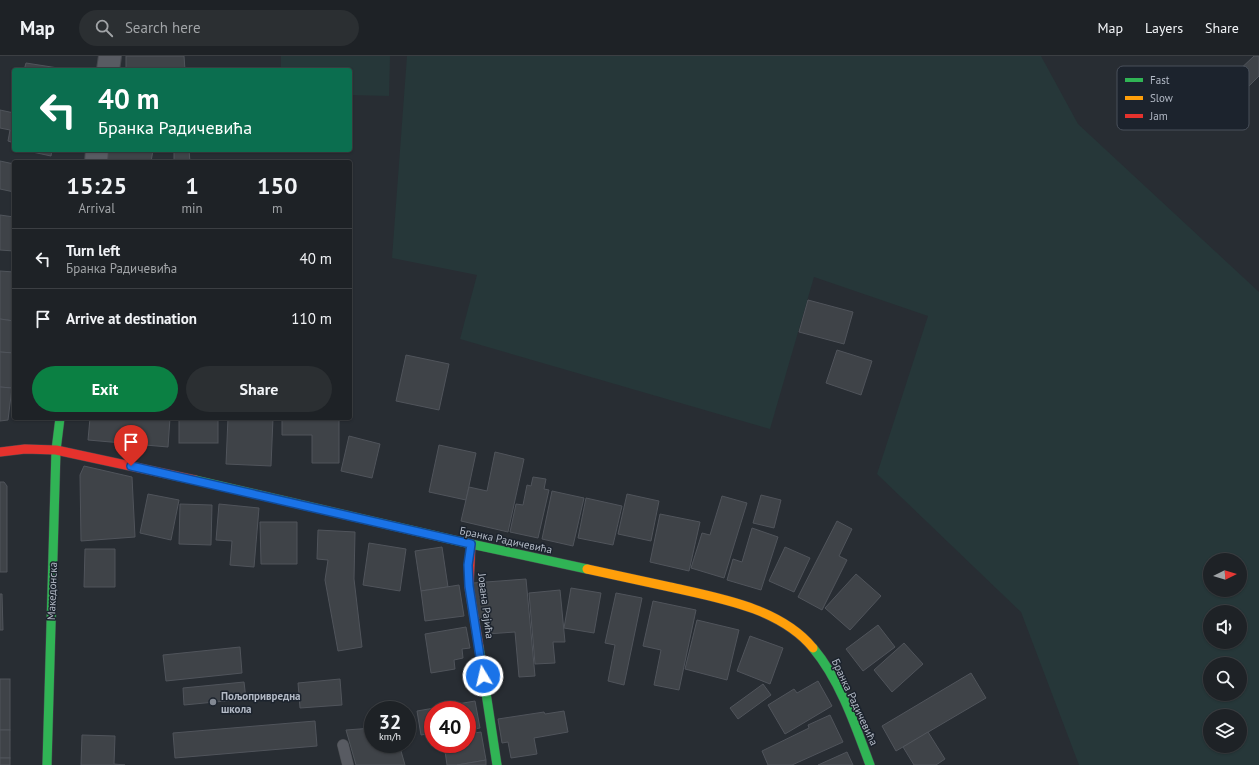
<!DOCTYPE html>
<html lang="en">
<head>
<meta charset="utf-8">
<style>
	body { margin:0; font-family:"PT Sans",sans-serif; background:#2b2f32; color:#f1f3f6; height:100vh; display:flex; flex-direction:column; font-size:15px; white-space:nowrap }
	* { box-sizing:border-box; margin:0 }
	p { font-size:13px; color:#a1a4a7 }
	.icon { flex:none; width:22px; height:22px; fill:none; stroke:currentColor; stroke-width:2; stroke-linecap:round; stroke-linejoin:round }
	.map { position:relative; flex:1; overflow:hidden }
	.details { position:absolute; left:12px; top:104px; width:340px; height:260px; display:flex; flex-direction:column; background:#1e2226; border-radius:4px; box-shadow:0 1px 3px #0004,0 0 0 1px #3c3f43 }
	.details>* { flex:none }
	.top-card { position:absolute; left:12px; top:12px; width:340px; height:84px; border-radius:4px; box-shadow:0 1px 3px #0004,0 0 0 1px #3c3f43; background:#0b6e4f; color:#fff; overflow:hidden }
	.needle { width:26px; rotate:85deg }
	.controls { position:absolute; left:1203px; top:497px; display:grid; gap:8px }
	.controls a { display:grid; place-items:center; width:44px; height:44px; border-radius:50%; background:#1e2226; box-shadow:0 1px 3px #0004,0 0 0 1px #3c3f43; font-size:20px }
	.speed { position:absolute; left:364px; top:645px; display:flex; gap:8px; font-size:20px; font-weight:700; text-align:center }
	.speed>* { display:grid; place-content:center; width:52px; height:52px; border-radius:50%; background:#1e2226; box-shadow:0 1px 3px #0004,0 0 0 1px #3c3f43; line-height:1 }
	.speed small { font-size:10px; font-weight:400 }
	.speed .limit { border:6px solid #d22; background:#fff; color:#111 }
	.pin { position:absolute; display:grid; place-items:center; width:34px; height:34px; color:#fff; margin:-41px -17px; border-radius:50% 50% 50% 0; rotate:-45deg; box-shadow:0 0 4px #0007 }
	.pin .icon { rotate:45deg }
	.me { position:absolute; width:44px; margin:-22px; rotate:351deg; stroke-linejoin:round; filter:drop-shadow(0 0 3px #0008) }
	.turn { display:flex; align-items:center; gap:14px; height:84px; padding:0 20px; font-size:18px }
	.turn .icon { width:52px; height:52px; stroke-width:2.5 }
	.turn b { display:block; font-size:28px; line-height:34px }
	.eta { display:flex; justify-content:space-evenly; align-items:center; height:68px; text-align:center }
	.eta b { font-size:24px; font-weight:800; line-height:28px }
	.cta { display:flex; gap:8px; margin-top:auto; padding:8px 20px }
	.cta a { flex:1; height:46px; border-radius:24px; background:#0b8043; color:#fff; font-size:16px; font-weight:800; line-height:46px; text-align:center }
	.cta a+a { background:#2b2f32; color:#f1f3f6 }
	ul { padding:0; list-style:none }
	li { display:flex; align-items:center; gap:12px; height:60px; padding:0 20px; border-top:1px solid #3c3f43 }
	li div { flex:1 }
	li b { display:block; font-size:15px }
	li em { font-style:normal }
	header { display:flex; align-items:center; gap:24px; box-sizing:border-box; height:56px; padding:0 20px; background:#1e2226; border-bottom:1px solid #3c3f43 }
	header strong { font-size:19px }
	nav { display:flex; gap:22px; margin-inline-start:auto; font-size:14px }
	.search { width:280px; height:36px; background:#2b2f32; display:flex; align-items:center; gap:10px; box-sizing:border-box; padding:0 14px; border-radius:22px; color:#a1a4a7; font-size:15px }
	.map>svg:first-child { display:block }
	.green { fill:#263739; fill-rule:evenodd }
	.building { fill:#3f4348; stroke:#50545b }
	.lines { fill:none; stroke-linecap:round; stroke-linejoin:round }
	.lane-casing { stroke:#46494e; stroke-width:12 }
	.street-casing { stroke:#46494e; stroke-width:24 }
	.fast-casing { stroke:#46494e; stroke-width:10 }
	.slow-casing { stroke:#46494e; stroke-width:10 }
	.jam-casing { stroke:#46494e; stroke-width:10 }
	.lane { stroke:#585b62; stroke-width:11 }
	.street { stroke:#585b62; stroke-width:22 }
	.fast { stroke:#30b455; stroke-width:9 }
	.slow { stroke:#ff9f0a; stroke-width:9 }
	.jam { stroke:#e5322d; stroke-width:9 }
	.route-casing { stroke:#114b97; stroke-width:10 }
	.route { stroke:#1a73e8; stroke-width:7 }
	.poi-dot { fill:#828892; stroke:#1c232d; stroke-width:1.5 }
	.labels { text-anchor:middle; stroke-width:3; stroke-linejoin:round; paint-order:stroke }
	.street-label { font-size:11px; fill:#b2b9c5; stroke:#1c232d }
	.poi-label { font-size:11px; font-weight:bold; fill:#b2b9c5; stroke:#1c232d; text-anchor:start }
	.key { fill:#1c232d; stroke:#49505b; stroke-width:1 }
	.key-label { font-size:11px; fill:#b2b9c5 }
</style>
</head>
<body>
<header>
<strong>Map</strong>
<div class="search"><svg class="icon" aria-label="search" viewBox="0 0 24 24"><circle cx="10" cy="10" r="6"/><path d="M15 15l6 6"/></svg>Search here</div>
<nav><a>Map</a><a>Layers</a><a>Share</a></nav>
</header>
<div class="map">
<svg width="1259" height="709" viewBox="0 0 1259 709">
	<rect width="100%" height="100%" fill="#282d33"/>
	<g class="green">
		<polygon points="281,0 390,0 389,40 350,39 350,14 281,14"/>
		<path d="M 407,0 L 1041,0 L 1078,68 L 1259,236 L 1259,709 L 1079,709 L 1021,556 L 877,418 L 928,260 L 814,221 L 770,373 L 460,283 L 477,219 L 392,202 ZM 1210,504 L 1240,504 L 1240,534 L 1210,534 ZM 1210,556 L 1240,556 L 1240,586 L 1210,586 ZM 1210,608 L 1240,608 L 1240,638 L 1210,638 ZM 1210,660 L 1240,660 L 1240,690 L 1210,690 Z"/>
	</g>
	<g class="building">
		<polygon points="126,0 184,0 185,14 126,14"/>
		<polygon points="1254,0 1259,0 1259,20 1248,31 1235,18"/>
		<polygon points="26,7 71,14 24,14"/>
		<polygon points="0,54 14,57 14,87 8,85 10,74 0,72"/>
		<polygon points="23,94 52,94 51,100"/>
		<polygon points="108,94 153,94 151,106 107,106"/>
		<polygon points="174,94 189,94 190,106 174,106"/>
		<polygon points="0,105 14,108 14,136 0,133"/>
		<polygon points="0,159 14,161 14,195 0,194"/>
		<polygon points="0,215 14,216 14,265 0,263"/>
		<polygon points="808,244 853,256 844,288 799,276"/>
		<polygon points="0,263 14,265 14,297 0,296"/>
		<polygon points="837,294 872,305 861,339 826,327"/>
		<polygon points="0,296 14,297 14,317 12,332 0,331"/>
		<polygon points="406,299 449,308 439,354 396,345"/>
		<polygon points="0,331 12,332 8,364 0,365"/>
		<polygon points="90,362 170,362 168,391 88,384"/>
		<rect x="179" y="362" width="39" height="25"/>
		<polygon points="228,362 273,362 271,410 226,408"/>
		<polygon points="282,362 339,362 339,407 312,407 312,379 282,379"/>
		<polygon points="349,380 380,388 372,422 341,415"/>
		<polygon points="439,389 476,397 466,444 429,436"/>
		<polygon points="495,396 524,403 508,476 461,465 469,431 487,435"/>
		<polygon points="84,410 132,421 135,481 81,485 80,419"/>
		<polygon points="533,421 546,423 544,433 549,434 538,482 510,476 516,448 523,449 527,429 531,430"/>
		<polygon points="0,426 4,426 7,430 7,516 0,516"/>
		<polygon points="552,435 584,442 573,490 542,483"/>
		<polygon points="148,438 179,444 171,484 140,477"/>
		<polygon points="627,438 659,445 651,485 618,478"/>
		<polygon points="761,439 781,444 774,472 753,467"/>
		<polygon points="722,440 747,447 724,522 691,512 702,477 710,479"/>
		<polygon points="586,442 622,450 613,489 578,482"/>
		<polygon points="180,448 212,449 211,489 179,488"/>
		<polygon points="219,448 259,452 254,511 230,509 232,485 216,484"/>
		<polygon points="660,458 700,466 689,515 650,506"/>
		<polygon points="837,465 852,473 839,500 847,504 822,554 798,541"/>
		<polygon points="260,466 297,466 297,508 261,508"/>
		<polygon points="752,472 778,481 761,534 727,524 733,503 742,506"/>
		<polygon points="318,474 355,476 354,523 362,591 338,595 325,524 328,504 317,503"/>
		<polygon points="369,487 406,493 400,535 363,529"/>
		<polygon points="442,491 448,531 421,535 415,495"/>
		<polygon points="785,491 810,502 794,536 769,525"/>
		<polygon points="85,493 115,493 115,531 84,531"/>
		<polygon points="856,518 881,540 850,574 825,552"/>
		<polygon points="526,523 535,620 519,621 515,576 487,578 486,562 476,563 473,527"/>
		<polygon points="459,529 464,560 425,565 421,535"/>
		<polygon points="571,532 601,537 594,577 564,572"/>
		<polygon points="560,534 565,586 553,586 555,607 535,608 529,537"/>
		<polygon points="616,537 642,542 624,629 608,625 615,589 605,587"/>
		<polygon points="0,538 2,538 3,574 0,574"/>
		<polygon points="653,545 696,554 679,634 654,629 661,594 643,590"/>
		<polygon points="697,564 739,574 727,624 685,613"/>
		<polygon points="878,569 895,591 863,615 846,593"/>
		<polygon points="466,571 470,592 462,593 463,602 454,604 455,613 431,617 425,578"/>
		<polygon points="750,580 783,592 770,628 737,615"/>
		<polygon points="904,587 923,608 892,636 874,614"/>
		<polygon points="240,591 242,617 166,625 163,599"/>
		<polygon points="971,617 986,642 896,695 882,670"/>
		<rect x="0" y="623" width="10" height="51"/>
		<polygon points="340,623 342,649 300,652 298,627"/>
		<polygon points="818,625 832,650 785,678 768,649 794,633 797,637"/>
		<polygon points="244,626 246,643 184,649 183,632"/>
		<polygon points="763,628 771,639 738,663 730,652"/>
		<polygon points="475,645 480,672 467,674 467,654 433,654 433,677 421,679 417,655"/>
		<polygon points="564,655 568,676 534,682 537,698 511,702 508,686 502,687 498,663 544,656 545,658"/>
		<polygon points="830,659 843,686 792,709 768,709 762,695 809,672 808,669"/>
		<polygon points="315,665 317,690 175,702 173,677"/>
		<polygon points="373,672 373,688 399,688 405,709 356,709 346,674"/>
		<rect x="0" y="674" width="10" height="28"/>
		<polygon points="481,676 486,704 457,709 447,709 444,688 467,688 467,678"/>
		<polygon points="928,676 945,703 936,709 914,709 903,691"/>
		<polygon points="82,679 115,680 114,708 125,709 81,709"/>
		<polygon points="847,696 853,709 818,709"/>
		<rect x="0" y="702" width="10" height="7"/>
		<polygon points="486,704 486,709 457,709"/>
	</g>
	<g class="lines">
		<g class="lane-casing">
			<polyline id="lane" points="343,689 348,709"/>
		</g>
		<g class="street-casing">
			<g id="street">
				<polyline points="108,14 110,0"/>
				<polyline points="96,106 97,94"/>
			</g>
		</g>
		<g class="fast-casing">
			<g id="fast">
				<polyline points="195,424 471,488 587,513"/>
				<polyline points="479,591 497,709"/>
				<path d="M 813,592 C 840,624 856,671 870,709"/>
				<polyline points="47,709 56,394 60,362"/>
			</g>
		</g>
		<g class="slow-casing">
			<path id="slow" d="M 587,513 C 615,519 642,525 670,531 C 719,542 780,552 813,592"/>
		</g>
		<g class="jam-casing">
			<g id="jam">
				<polyline points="0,396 25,393 56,394 195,424"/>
				<polyline points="471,488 469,530 479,591"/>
			</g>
		</g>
		<use href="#lane" class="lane"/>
		<use href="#street" class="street"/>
		<use href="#fast" class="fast"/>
		<use href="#slow" class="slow"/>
		<use href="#jam" class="jam"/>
	</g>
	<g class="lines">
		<g class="route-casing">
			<polyline id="route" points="131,410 471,488 468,509 469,530 483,620"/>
		</g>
		<use href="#route" class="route"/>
	</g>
	<circle class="poi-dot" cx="213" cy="646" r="4"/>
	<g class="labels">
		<g class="street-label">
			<text transform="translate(506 484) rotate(12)" y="4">Бранка Радичевића</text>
			<text transform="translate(52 535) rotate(-88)" y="4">Македонска</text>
			<text transform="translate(486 550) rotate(83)" y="4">Јована Рајића</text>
			<text transform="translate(855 646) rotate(65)" y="4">Бранка Радичевића</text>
		</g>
		<g class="poi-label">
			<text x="221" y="644">Пољопривредна<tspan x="221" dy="13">школа</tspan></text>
		</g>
	</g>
	<rect x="1117" y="10" width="132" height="64" rx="6" class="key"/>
	<rect x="1125" y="22" width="18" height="4" fill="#30b455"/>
	<rect x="1125" y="40" width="18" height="4" fill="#ff9f0a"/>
	<rect x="1125" y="58" width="18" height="4" fill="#e5322d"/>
	<g class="key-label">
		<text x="1150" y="28">Fast</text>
		<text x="1150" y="46">Slow</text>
		<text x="1150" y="64">Jam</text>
	</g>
</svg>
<div class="controls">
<a><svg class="needle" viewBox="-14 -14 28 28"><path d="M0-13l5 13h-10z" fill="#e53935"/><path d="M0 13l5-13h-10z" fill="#a1a4a7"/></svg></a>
<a><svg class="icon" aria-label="sound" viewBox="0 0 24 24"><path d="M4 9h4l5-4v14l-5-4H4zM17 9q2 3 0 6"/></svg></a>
<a><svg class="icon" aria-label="search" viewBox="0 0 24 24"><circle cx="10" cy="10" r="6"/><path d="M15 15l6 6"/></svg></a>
<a><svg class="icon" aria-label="layers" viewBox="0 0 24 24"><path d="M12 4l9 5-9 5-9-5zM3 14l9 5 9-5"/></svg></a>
</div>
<div class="speed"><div>32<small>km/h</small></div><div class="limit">40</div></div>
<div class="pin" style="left:131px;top:410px;background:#d93025"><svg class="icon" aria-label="arrive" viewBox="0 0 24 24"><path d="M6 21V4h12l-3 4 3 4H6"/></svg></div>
<svg class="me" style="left:483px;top:620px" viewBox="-20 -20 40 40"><circle r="17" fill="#1a73e8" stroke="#fff" stroke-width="3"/><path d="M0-11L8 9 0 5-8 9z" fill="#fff"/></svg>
<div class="top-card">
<div class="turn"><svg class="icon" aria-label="left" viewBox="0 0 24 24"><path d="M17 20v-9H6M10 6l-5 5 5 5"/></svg><div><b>40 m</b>Бранка Радичевића</div></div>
</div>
<section class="details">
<div class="eta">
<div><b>15:25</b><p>Arrival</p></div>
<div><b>1</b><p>min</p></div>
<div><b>150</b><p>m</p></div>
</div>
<ul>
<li><svg class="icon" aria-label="left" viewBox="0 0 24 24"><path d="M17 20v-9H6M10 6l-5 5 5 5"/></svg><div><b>Turn left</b><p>Бранка Радичевића</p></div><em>40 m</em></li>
<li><svg class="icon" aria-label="arrive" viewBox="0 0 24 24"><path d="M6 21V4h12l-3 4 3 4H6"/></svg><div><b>Arrive at destination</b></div><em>110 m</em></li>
</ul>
<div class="cta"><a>Exit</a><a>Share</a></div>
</section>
</div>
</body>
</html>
